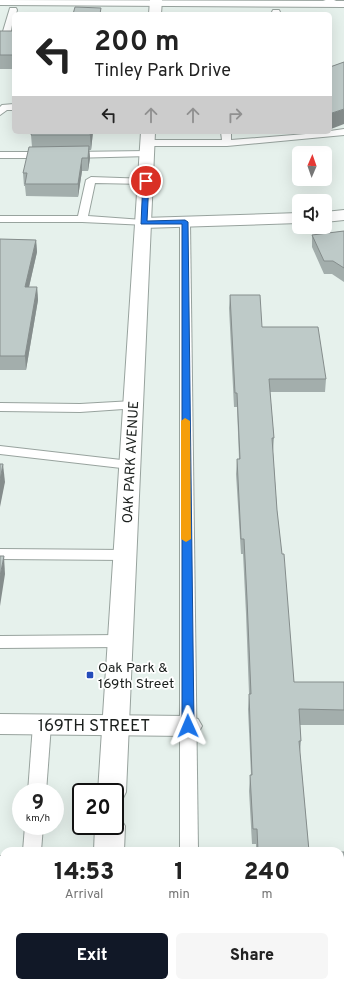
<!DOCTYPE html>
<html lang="en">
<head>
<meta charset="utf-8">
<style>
	body { margin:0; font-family:Overpass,sans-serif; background:#f6f6f6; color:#222; height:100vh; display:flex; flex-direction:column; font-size:15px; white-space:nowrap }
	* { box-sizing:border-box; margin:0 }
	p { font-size:13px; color:#767676 }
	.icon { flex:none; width:22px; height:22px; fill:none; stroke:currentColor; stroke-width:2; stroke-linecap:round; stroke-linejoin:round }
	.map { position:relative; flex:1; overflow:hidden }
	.side { position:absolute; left:0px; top:847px; width:344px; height:140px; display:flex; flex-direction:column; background:#fff; border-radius:12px 12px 0 0; box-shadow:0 4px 16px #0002 }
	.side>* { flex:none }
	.banner { position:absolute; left:12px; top:12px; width:320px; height:122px; border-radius:6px; box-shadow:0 4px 16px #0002; background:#fff; color:#222; overflow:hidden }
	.needle { width:26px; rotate:2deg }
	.controls { position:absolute; left:292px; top:146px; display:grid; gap:8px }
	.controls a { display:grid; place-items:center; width:40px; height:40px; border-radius:6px; background:#fff; box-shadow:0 4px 16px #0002; font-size:20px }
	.speed { position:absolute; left:12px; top:783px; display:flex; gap:8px; font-size:20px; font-weight:700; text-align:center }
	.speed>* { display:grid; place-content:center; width:52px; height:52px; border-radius:50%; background:#fff; box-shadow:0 4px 16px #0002; line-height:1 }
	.speed small { font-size:10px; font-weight:400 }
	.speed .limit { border:2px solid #111; border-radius:6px; background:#fff; color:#111 }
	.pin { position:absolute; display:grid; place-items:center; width:34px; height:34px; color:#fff; margin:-17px; border:2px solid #fff; border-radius:50%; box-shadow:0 1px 4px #0007 }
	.me { position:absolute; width:44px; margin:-22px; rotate:359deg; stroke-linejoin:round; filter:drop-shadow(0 0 3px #0008) }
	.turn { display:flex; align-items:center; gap:14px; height:84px; padding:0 16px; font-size:18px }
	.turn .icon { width:52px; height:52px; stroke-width:2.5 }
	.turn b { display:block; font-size:28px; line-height:34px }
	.lanes { display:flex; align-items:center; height:38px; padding:0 16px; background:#0003; justify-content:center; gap:20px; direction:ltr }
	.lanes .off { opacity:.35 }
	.eta { display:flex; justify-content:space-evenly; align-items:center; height:68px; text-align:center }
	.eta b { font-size:24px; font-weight:800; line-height:28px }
	.action { display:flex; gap:8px; margin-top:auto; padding:8px 16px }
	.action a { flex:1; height:46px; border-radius:6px; background:#111827; color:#fff; font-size:16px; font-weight:800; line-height:46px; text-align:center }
	.action a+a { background:#f6f6f6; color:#222 }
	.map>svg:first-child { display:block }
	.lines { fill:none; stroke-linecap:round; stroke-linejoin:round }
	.service-casing { stroke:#98a39e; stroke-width:2 }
	.minor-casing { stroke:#98a39e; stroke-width:2 }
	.tertiary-casing { stroke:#98a39e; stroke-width:2 }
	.secondary-casing { stroke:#98a39e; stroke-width:2 }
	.service { fill:#fff; fill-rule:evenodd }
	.minor { fill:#fff; fill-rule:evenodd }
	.tertiary { fill:#fff; fill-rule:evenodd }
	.secondary { fill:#fff; fill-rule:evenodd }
	.wall { fill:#a3aeac }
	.shaded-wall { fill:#858d8c }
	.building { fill:#becac8; stroke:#858d8c }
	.route { fill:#1a73e8; stroke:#114b97 }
	.slow { fill:#f59e0b }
	.poi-dot { fill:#254cba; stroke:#fff; stroke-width:1.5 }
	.labels { text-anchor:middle; stroke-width:3.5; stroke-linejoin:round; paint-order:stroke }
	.street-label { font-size:14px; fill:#1a1e1c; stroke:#fff }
	.poi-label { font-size:14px; fill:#1a1e1c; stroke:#fff; text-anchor:start }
	.near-street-label { font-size:17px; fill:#1a1e1c; stroke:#fff }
</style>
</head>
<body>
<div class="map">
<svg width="344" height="987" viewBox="0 0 344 987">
	<rect width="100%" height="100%" fill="#e6f1ec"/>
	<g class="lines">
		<g class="service-casing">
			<g id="service">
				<polygon points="323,0 334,0 343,4 339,6"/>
				<polygon points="10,8 16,8 17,10 16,14 14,14 10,36 14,36 14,40 5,40 1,38"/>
				<polygon points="273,10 279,10 280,12 279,14 271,14"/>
				<polygon points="14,104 14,110 7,110 0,115 0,107 2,105"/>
				<polygon points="344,129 344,135 227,146 148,146 143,143 148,140 222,140 221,132 231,132 231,140 330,132 330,131"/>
				<polygon points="147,151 150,152 152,154 150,156 70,158 65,155 70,152"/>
				<polygon points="0,152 46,152 51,155 46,158 0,158"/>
				<polygon points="91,177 149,179 151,181 146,184 95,183 88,216 143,220 147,221 148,223 147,225 82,222 0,222 0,216 78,216 86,180"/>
				<polygon points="185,219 190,222 198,851 180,851 180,222"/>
				<polygon points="133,401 138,402 139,405 138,408 80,412 0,411 0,403 80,404"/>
				<polygon points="0,446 130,461 135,462 137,465 135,468 130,469 0,454"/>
				<polygon points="0,549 125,550 130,552 132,555 130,558 125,560 0,559"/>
				<polygon points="120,635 126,637 128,641 126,645 120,647 0,648 0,636"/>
				<polygon points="42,719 48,721 51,725 46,792 28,792 33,725 36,721"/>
				<polygon points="25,826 43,826 41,851 23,851"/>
				<rect x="0" y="856" width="4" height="16"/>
				<rect x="180" y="983" width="20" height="4"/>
			</g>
		</g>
		<g class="minor-casing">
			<g id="minor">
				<polygon points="344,210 344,220 325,222 325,212"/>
				<polygon points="299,213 299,223 143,228 137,226 135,223 137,220 143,218"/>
				<polygon points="0,714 188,716 198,719 202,726 198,733 188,736 0,734"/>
			</g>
		</g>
		<g class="tertiary-casing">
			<g id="tertiary">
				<polygon points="150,0 162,0 161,14 149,14"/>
				<polygon points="141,132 155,132 126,792 122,800 115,802 115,792 98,792"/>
				<polygon points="115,816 120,818 125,826 124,851 94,851 95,826 115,826"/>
				<rect x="85" y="983" width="32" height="4"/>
			</g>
		</g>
		<g class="secondary-casing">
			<polygon id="secondary" points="0,0 344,1 344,7 0,5"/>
		</g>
		<use href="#service" class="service"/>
		<use href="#minor" class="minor"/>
		<use href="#tertiary" class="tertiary"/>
		<use href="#secondary" class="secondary"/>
	</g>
	<g class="wall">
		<rect x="0" y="31" width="14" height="38"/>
		<polygon points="344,62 331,129 330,129 330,67"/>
		<polygon points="93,132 91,150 89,150 90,158 88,171 82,171 78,197 26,196 25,186 24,186 23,173 32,147 31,135"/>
		<polygon points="344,231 344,282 332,274 324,274 312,247 312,235"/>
		<polygon points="0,239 36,240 37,252 29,287 37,287 38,300 26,370 0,370"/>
		<polygon points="230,295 262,327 326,379 325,392 270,392 274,438 273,452 277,510 294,682 344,682 344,725 300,725 301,741 300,753 309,851 256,851 256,844 252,844 249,791 250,775 251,775 248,709 249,694 246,614 243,554 241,554 236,474 237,459 239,459 237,407 234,407 229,308"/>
		<rect x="340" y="852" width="4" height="52"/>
		<rect x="259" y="983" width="62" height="4"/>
	</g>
	<g class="shaded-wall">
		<polygon points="344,109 344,124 331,129 332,113"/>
		<polygon points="91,132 93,132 91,150 90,135"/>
		<polygon points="89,146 90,158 88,171 88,158"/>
		<polygon points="82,158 82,171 78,197 78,184"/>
		<polygon points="36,240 37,252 26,300 25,287"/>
		<polygon points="37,287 38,300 26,370 25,356"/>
		<polygon points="3,464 5,482 0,507 0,480"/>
		<polygon points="4,556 5,574 0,606 0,576"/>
	</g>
	<g class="building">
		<polygon points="75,7 101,8 100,14 73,14"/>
		<rect x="0" y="31" width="14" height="24"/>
		<polygon points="344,62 344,109 332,113 330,112 330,67"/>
		<polygon points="32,132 91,132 90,135 31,135"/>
		<polygon points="89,146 88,158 82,158 78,184 25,184 27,173 23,173 29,147"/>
		<polygon points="344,231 344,268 333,261 324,261 312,235"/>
		<polygon points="0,239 36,240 25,287 37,287 25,356 0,356"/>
		<polygon points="230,295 260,295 262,327 318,327 326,379 269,379 274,438 272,438 277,510 282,554 284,554 294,682 344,682 344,710 299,709 301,741 299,741 309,851 258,851 257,829 253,829 250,775 252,775 249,694 251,694 247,599 244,539 241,539 237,459 240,459 237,393 235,393"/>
		<polygon points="0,464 3,464 0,480"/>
		<polygon points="0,556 4,556 0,576"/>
		<rect x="340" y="852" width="4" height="36"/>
		<rect x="261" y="983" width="60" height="4"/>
	</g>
	<polygon class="route" points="143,180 149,181 147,221 185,220 188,222 194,726 192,729 188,730 184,729 182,726 182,224 141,224"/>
	<polygon class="slow" points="185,418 190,421 191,539 186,542 181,539 181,421"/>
	<rect class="poi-dot" x="86" y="671" width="8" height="8" rx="2"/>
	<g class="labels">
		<g class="street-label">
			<text transform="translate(130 462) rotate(-87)" y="5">OAK PARK AVENUE</text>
		</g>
		<g class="poi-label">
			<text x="98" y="672">Oak Park &amp;<tspan x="98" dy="16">169th Street</tspan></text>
		</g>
		<g class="near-street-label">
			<text x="94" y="731">169TH STREET</text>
		</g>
	</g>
</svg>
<div class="controls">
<a><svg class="needle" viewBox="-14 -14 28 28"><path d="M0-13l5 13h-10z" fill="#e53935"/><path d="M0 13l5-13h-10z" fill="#767676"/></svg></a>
<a><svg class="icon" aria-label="sound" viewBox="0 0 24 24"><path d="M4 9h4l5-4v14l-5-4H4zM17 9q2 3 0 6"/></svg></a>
</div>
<div class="speed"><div>9<small>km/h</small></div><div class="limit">20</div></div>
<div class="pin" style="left:146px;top:181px;background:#d93025"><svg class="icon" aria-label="arrive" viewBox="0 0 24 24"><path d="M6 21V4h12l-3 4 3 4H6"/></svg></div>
<svg class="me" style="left:188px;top:726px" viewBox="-20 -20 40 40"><path d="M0-17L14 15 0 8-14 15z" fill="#1a73e8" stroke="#fff" stroke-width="4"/></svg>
<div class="banner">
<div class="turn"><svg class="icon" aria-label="left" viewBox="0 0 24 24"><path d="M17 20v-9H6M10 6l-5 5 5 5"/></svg><div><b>200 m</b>Tinley Park Drive</div></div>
<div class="lanes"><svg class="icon" aria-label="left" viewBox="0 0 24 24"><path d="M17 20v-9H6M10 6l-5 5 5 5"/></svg><svg class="icon off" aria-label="ahead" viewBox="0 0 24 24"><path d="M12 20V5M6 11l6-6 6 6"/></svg><svg class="icon off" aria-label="ahead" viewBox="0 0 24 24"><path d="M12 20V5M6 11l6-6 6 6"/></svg><svg class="icon off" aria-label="right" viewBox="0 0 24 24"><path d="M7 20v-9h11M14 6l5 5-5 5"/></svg></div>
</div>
<section class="side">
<div class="eta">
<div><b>14:53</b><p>Arrival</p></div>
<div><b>1</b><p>min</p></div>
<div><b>240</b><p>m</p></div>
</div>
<div class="action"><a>Exit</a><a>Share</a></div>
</section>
</div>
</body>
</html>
